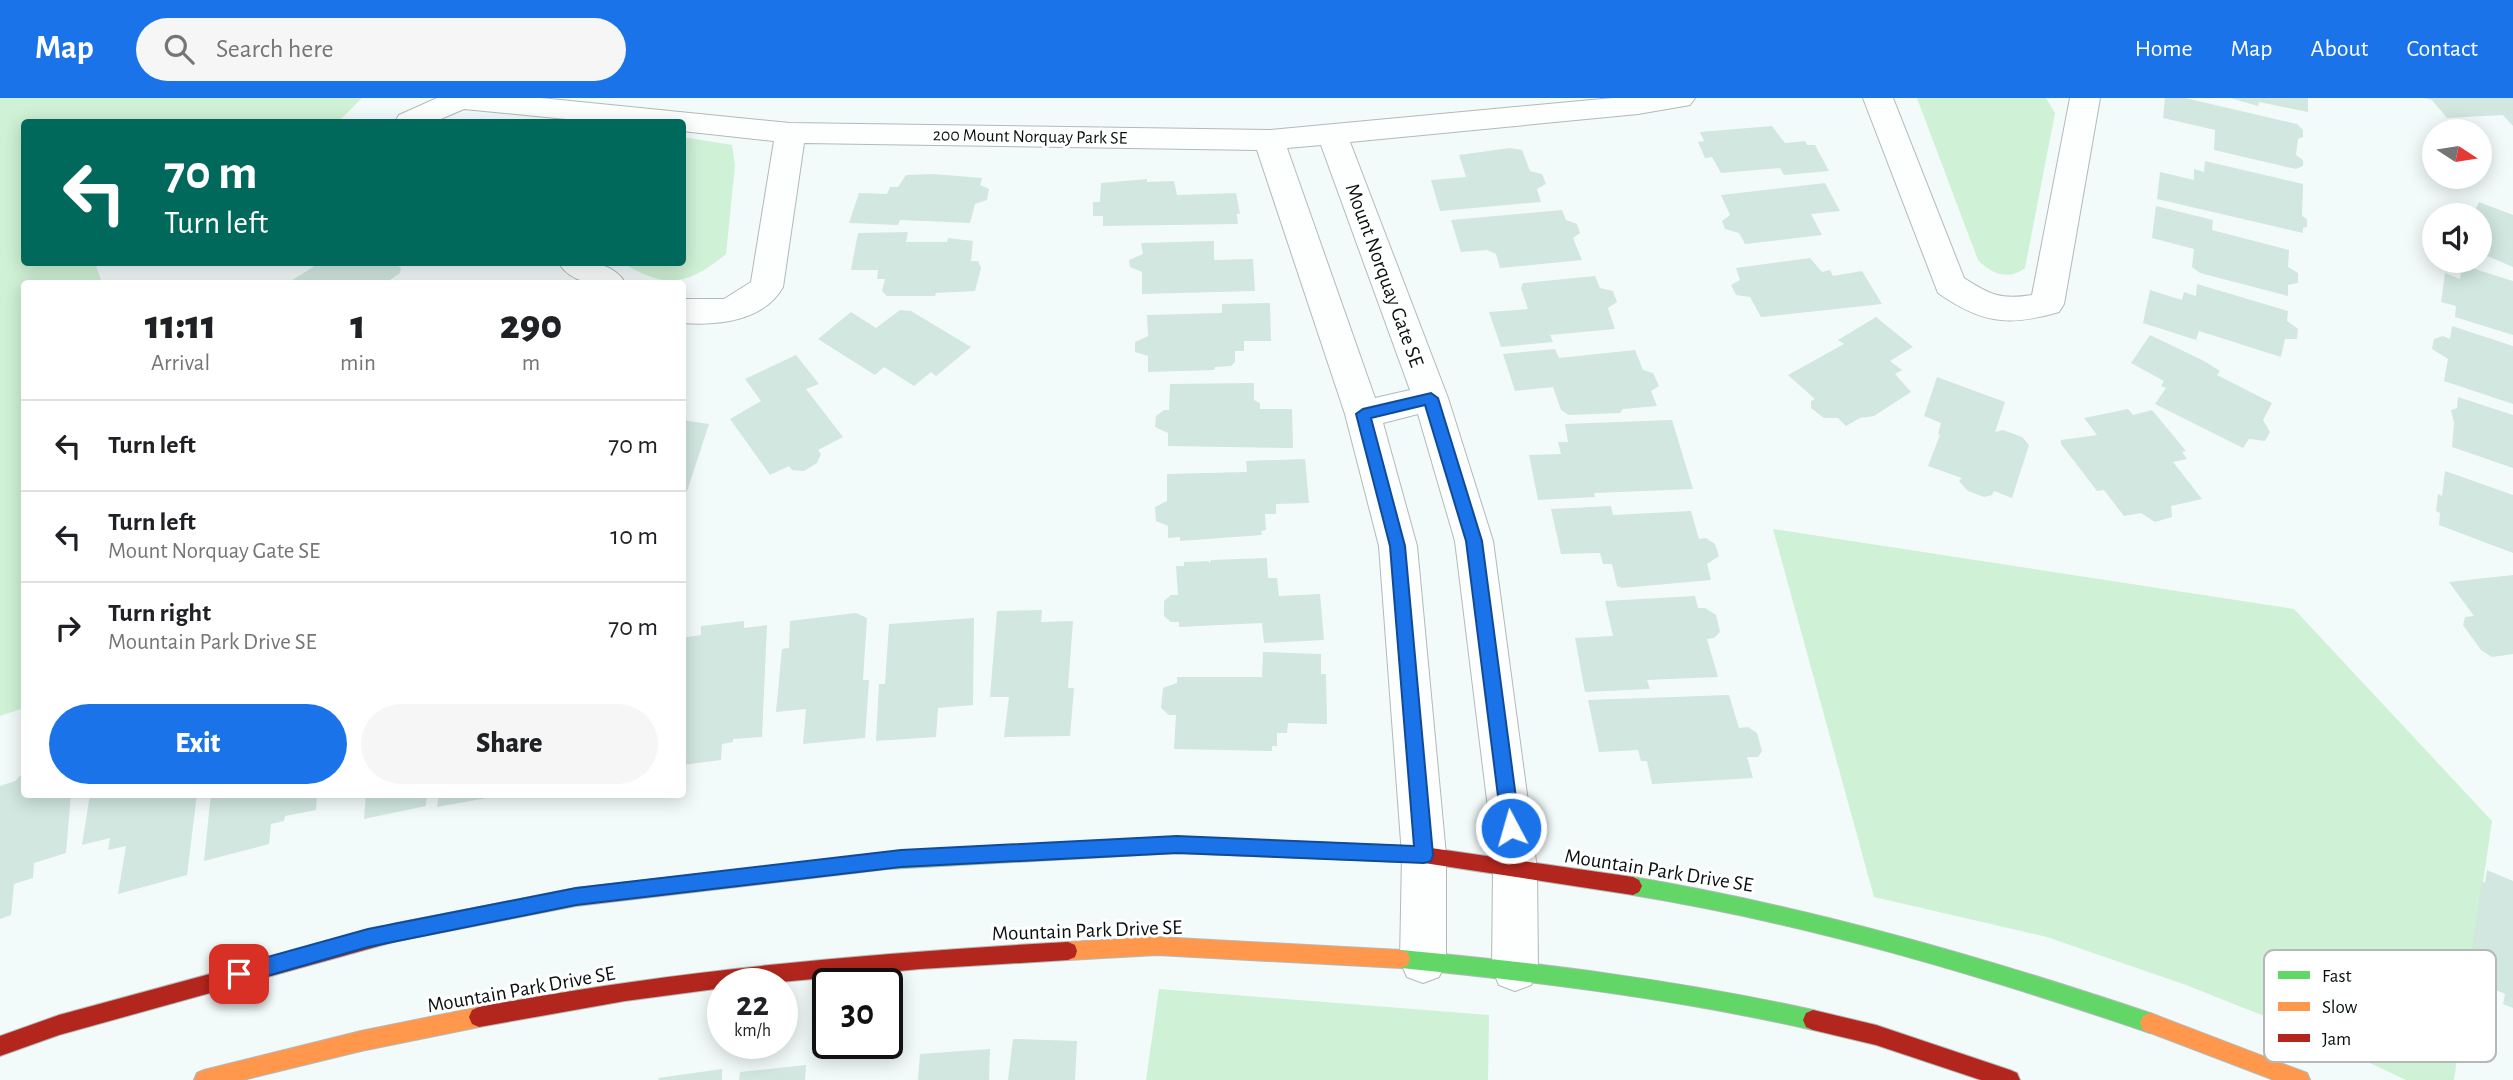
<!DOCTYPE html>
<html lang="en">
<head>
<meta charset="utf-8">
<style>
	body { margin:0; font-family:"Alegreya Sans",sans-serif; background:#f6f6f6; color:#202124; height:100vh; display:flex; flex-direction:column; font-size:26px; white-space:nowrap }
	* { box-sizing:border-box; margin:0 }
	p { font-size:23px; color:#757577 }
	.icon { flex:none; width:38px; height:38px; fill:none; stroke:currentColor; stroke-width:2; stroke-linecap:round; stroke-linejoin:round }
	.map { position:relative; flex:1; overflow:hidden }
	.panel { position:absolute; left:21px; top:182px; width:665px; height:518px; display:flex; flex-direction:column; background:#fff; border-radius:7px; box-shadow:0 4px 18px #0003 }
	.panel>* { flex:none }
	.top-card { position:absolute; left:21px; top:21px; width:665px; height:147px; border-radius:7px; box-shadow:0 4px 18px #0003; background:#00695c; color:#fff; overflow:hidden }
	.needle { width:46px; rotate:102deg }
	.buttons { position:absolute; left:2422px; top:21px; display:grid; gap:14px }
	.buttons a { display:grid; place-items:center; width:70px; height:70px; border-radius:50%; background:#fff; box-shadow:0 4px 18px #0003; font-size:35px }
	.speed { position:absolute; left:707px; top:870px; display:flex; gap:14px; font-size:35px; font-weight:700; text-align:center }
	.speed>* { display:grid; place-content:center; width:91px; height:91px; border-radius:50%; background:#fff; box-shadow:0 4px 18px #0003; line-height:1 }
	.speed small { font-size:18px; font-weight:400 }
	.speed .limit { border:4px solid #111; border-radius:10px; background:#fff; color:#111 }
	.pin { position:absolute; display:grid; place-items:center; width:60px; height:60px; color:#fff; margin:-30px; border-radius:14px; box-shadow:0 4px 10px #0006 }
	.me { position:absolute; width:77px; margin:-38px; rotate:354deg; stroke-linejoin:round; filter:drop-shadow(0 0 5px #0008) }
	.turn { display:flex; align-items:center; gap:24px; height:147px; padding:0 28px; font-size:32px }
	.turn .icon { width:91px; height:91px; stroke-width:2.5 }
	.turn b { display:block; font-size:49px; line-height:60px }
	.eta { display:flex; justify-content:space-evenly; align-items:center; height:119px; text-align:center }
	.eta b { font-size:42px; font-weight:800; line-height:49px }
	.action { display:flex; gap:14px; margin-top:auto; padding:14px 28px }
	.action a { flex:1; height:80px; border-radius:42px; background:#1a73e8; color:#fff; font-size:28px; font-weight:800; line-height:80px; text-align:center }
	.action a+a { background:#f6f6f6; color:#202124 }
	ul { padding:0; list-style:none }
	li { display:flex; align-items:center; gap:21px; height:91px; padding:0 28px; border-top:2px solid #e0e0e0 }
	li div { flex:1 }
	li b { display:block; font-size:26px }
	li em { font-style:normal }
	header { display:flex; align-items:center; gap:42px; box-sizing:border-box; height:98px; padding:0 35px; background:#1a73e8; color:#fff }
	header strong { font-size:33px }
	nav { display:flex; gap:38px; margin-inline-start:auto; font-size:24px }
	.search { width:490px; height:63px; background:#f6f6f6; display:flex; align-items:center; gap:18px; box-sizing:border-box; padding:0 24px; border-radius:38px; color:#757577; font-size:26px }
	.map>svg:first-child { display:block }
	.green { fill:#cff1d5 }
	.building { fill:#d1e7e0 }
	.lines { fill:none; stroke-linecap:round; stroke-linejoin:round }
	.street-casing { stroke:#b2bab9; stroke-width:2 }
	.fast-casing { stroke:#b2bab9; stroke-width:2 }
	.slow-casing { stroke:#b2bab9; stroke-width:2 }
	.jam-casing { stroke:#b2bab9; stroke-width:2 }
	.street { fill:#fdfefe; fill-rule:evenodd }
	.fast { fill:#63d668; fill-rule:evenodd }
	.slow { fill:#ff974d; fill-rule:evenodd }
	.jam { fill:#b3261e; fill-rule:evenodd }
	.route { fill:#1a73e8; stroke:#114b97; stroke-width:2 }
	.labels { text-anchor:middle; stroke-width:6; stroke-linejoin:round; paint-order:stroke }
	.far-street-label { font-size:18px; fill:#091110; stroke:#fff }
	.street-label { font-size:21px; fill:#091110; stroke:#fff }
	.key { fill:#fff; stroke:#b5b8b7; stroke-width:2 }
	.key-label { font-size:19px; fill:#091110 }
</style>
</head>
<body>
<header>
<strong>Map</strong>
<div class="search"><svg class="icon" aria-label="search" viewBox="0 0 24 24"><circle cx="10" cy="10" r="6"/><path d="M15 15l6 6"/></svg>Search here</div>
<nav><a>Home</a><a>Map</a><a>About</a><a>Contact</a></nav>
</header>
<div class="map">
<svg width="2513" height="982" viewBox="0 0 2513 982">
	<rect width="100%" height="100%" fill="#f2fbfa"/>
	<g class="green">
		<polygon points="0,0 362,0 338,24 24,24 24,164 95,165 102,185 24,186 24,610 0,618"/>
		<path d="M 1917,0 L 2046,0 L 2055,15 L 2025,170 C 2009,183 1991,176 1978,162 Z"/>
		<path d="M 683,39 L 732,47 L 735,67 L 726,156 C 687,188 666,191 623,165 L 682,164 Z"/>
		<polygon points="1773,431 2294,511 2492,723 2454,982 2406,982 2302,933 2186,887 2047,839 1874,799"/>
		<polygon points="1159,891 1489,917 1488,982 1146,982"/>
	</g>
	<g class="building">
		<polygon points="2165,0 2185,0 2297,26 2303,32 2303,39 2298,41 2296,57 2303,62 2303,68 2296,71 2214,52 2215,32 2163,20"/>
		<polygon points="2230,0 2308,0 2308,14 2259,4 2258,8"/>
		<polygon points="2424,0 2513,0 2513,28 2503,17 2447,20 2432,2"/>
		<polygon points="1772,28 1785,45 1805,43 1807,47 1815,47 1829,73 1784,77 1780,70 1721,75 1712,59 1705,60 1698,44 1704,43 1700,34"/>
		<polygon points="1510,50 1522,52 1530,73 1542,76 1546,86 1537,91 1541,104 1440,113 1431,82 1466,79 1459,57"/>
		<polygon points="2205,63 2303,86 2302,118 2307,121 2307,129 2303,130 2303,135 2157,101 2160,74 2194,82 2194,71 2204,74"/>
		<polygon points="934,76 982,80 980,87 989,91 987,102 975,106 970,125 900,122 898,127 849,125 859,95 887,96 890,89 898,89 906,77"/>
		<polygon points="1147,81 1147,84 1174,83 1177,97 1236,95 1240,116 1237,116 1238,126 1103,128 1103,118 1093,118 1093,104 1100,104 1101,85"/>
		<polygon points="1825,85 1840,113 1811,116 1822,137 1745,146 1739,135 1725,131 1722,123 1730,117 1721,97"/>
		<polygon points="2479,104 2513,117 2513,169 2480,155 2480,117 2473,117"/>
		<polygon points="2156,108 2213,122 2212,132 2289,152 2288,169 2298,175 2298,185 2288,187 2288,198 2200,175 2192,169 2194,151 2152,140"/>
		<polygon points="1562,112 1566,122 1577,126 1580,135 1573,140 1582,162 1500,170 1496,156 1487,152 1461,154 1451,122"/>
		<polygon points="908,134 906,144 947,144 948,140 973,143 971,163 978,163 981,170 975,193 936,195 935,198 887,198 882,193 885,181 877,181 878,172 851,172 858,135"/>
		<polygon points="1214,143 1214,162 1253,161 1255,193 1142,196 1142,174 1130,169 1129,162 1143,156 1141,145"/>
		<polygon points="1810,160 1822,174 1830,172 1833,178 1862,173 1882,206 1761,219 1750,199 1736,197 1731,187 1740,182 1736,170"/>
		<polygon points="321,164 392,164 401,170 400,175 384,186 291,183"/>
		<polygon points="2462,167 2513,183 2513,237 2455,219 2456,208 2441,204 2445,175 2460,181"/>
		<polygon points="1595,178 1600,190 1613,193 1617,204 1608,210 1615,231 1550,237 1553,244 1501,249 1489,214 1528,211 1521,190 1523,185"/>
		<polygon points="2197,186 2288,213 2287,223 2298,231 2297,241 2285,241 2281,259 2199,233 2196,242 2143,225 2150,192 2182,202 2184,194 2196,198"/>
		<polygon points="1270,205 1271,243 1244,243 1244,253 1235,253 1235,264 1231,268 1215,269 1214,272 1148,274 1148,258 1135,254 1135,244 1148,238 1147,217 1222,215 1222,206"/>
		<polygon points="900,212 911,213 971,249 936,278 931,274 914,288 884,269 875,277 818,241 851,214 876,230"/>
		<polygon points="1876,219 1913,249 1890,263 1902,272 1895,276 1911,294 1874,318 1860,320 1846,328 1838,320 1824,320 1811,310 1811,303 1815,301 1788,277 1844,246 1838,242"/>
		<polygon points="2452,228 2513,248 2513,306 2444,283 2448,261 2432,251 2434,241 2443,238 2450,241"/>
		<polygon points="2150,237 2204,263 2220,273 2217,277 2272,305 2263,322 2270,334 2265,343 2249,341 2243,350 2155,306 2166,290 2161,288 2164,283 2131,265"/>
		<polygon points="1555,251 1559,260 1635,252 1643,272 1653,275 1659,288 1651,293 1657,308 1623,311 1620,315 1569,317 1561,312 1553,289 1515,293 1503,256"/>
		<polygon points="796,257 819,286 806,291 843,339 818,352 821,356 817,365 804,373 792,372 789,368 770,377 730,321 761,303 745,281"/>
		<polygon points="1937,279 2005,304 1995,334 2003,332 2022,339 2029,347 2012,400 1994,393 1992,397 1984,399 1968,393 1959,383 1962,380 1928,368 1940,337 1938,336 1941,325 1924,318"/>
		<polygon points="1254,285 1254,302 1260,305 1260,311 1292,311 1293,350 1168,348 1168,335 1155,329 1156,318 1164,312 1169,312 1170,286"/>
		<polygon points="2458,299 2513,317 2513,370 2452,349 2454,325 2451,312 2457,310"/>
		<polygon points="2128,311 2133,317 2152,312 2186,353 2182,354 2187,361 2173,364 2202,401 2171,408 2172,419 2155,424 2141,415 2124,418 2104,392 2097,393 2061,346 2061,342 2097,337 2084,320"/>
		<polygon points="682,322 709,326 687,393 682,393"/>
		<polygon points="1672,322 1693,391 1594,395 1595,399 1538,402 1529,357 1561,356 1558,344 1568,344 1565,326"/>
		<polygon points="1305,361 1309,405 1276,406 1276,416 1265,416 1266,432 1261,433 1262,437 1180,443 1180,439 1168,440 1168,428 1156,423 1155,409 1167,403 1167,376 1247,374 1246,363"/>
		<polygon points="2445,373 2513,397 2513,455 2439,427 2440,415 2436,413 2438,396 2442,398"/>
		<polygon points="1611,408 1613,417 1691,413 1699,441 1706,440 1715,446 1719,458 1707,466 1711,482 1622,490 1617,488 1612,466 1603,466 1600,455 1561,456 1551,411"/>
		<polygon points="1267,460 1268,480 1277,480 1279,498 1320,496 1324,542 1264,545 1262,525 1179,529 1179,524 1171,524 1164,518 1164,503 1171,497 1178,497 1176,468 1184,468 1184,464 1209,463 1209,466 1211,462"/>
		<polygon points="2513,477 2513,556 2492,559 2481,552 2463,527 2465,519 2474,518 2449,484"/>
		<polygon points="1695,498 1698,510 1705,510 1716,517 1720,534 1714,540 1707,541 1718,579 1647,582 1650,591 1585,594 1575,540 1613,538 1605,503"/>
		<polygon points="1042,512 1041,524 1073,523 1068,590 1074,590 1070,638 1004,639 1009,599 990,599 997,513"/>
		<polygon points="856,515 867,520 863,582 869,582 865,640 803,646 806,611 776,614 782,551 789,550 790,523"/>
		<polygon points="974,520 973,607 938,610 936,639 876,643 879,586 885,586 889,526"/>
		<polygon points="744,523 744,530 767,527 762,639 733,641 733,644 722,646 721,662 682,667 682,540 701,537 701,528"/>
		<polygon points="1263,554 1321,556 1321,576 1326,576 1327,626 1288,625 1287,635 1277,635 1277,648 1272,648 1272,653 1174,651 1176,617 1169,617 1161,610 1163,590 1177,585 1177,579 1262,579"/>
		<polygon points="1729,597 1739,630 1748,629 1757,635 1762,653 1758,659 1747,659 1753,680 1652,686 1647,663 1641,663 1638,652 1599,654 1588,602"/>
		<polygon points="24,674 24,696 71,696 66,755 34,765 33,780 14,786 11,817 0,821 0,688 15,683"/>
		<polygon points="90,696 197,696 187,777 118,796 126,748 108,752 110,740 82,747"/>
		<polygon points="211,696 317,696 316,712 285,718 284,723 271,726 269,746 204,763"/>
		<polygon points="366,696 427,696 426,708 364,721"/>
		<polygon points="439,696 498,696 498,698 437,709"/>
		<polygon points="2487,772 2513,783 2513,910 2503,906 2505,896 2468,879 2482,783 2485,785"/>
		<polygon points="1013,941 1077,943 1075,982 1008,982"/>
		<polygon points="990,951 989,982 918,982 920,956"/>
		<polygon points="806,967 805,982 739,982 740,974"/>
		<polygon points="722,971 722,982 659,982 658,980"/>
	</g>
	<g class="lines">
		<g class="street-casing">
			<g id="street">
				<path d="M 437,0 L 541,0 L 790,25 L 1269,32 L 1613,0 L 1695,0 L 1690,7 L 1638,16 L 1350,44 L 1448,300 L 1493,443 L 1537,771 L 1538,871 L 1531,887 L 1515,893 L 1499,887 L 1492,871 L 1493,771 L 1488,710 L 1455,443 L 1418,316 L 1383,325 L 1417,448 L 1446,757 L 1446,863 L 1439,879 L 1423,885 L 1407,879 L 1400,863 L 1402,757 L 1379,448 L 1345,316 L 1257,52 L 804,45 L 783,189 C 764,223 718,228 682,225 L 682,201 L 724,201 L 751,184 L 774,43 L 682,33 L 682,24 L 596,24 L 464,11 L 434,24 L 395,24 L 399,17 ZM 1321,47 L 1410,292 L 1375,300 L 1287,50 Z"/>
				<path d="M 1863,0 L 1893,0 L 1964,180 C 1990,197 2001,202 2032,197 L 2070,0 L 2100,0 L 2064,206 L 2059,214 C 2008,229 1981,225 1938,195 Z"/>
				<path d="M 558,164 C 583,164 612,161 626,186 C 601,186 573,189 558,164 Z"/>
			</g>
		</g>
		<g class="fast-casing">
			<g id="fast">
				<polygon points="1177,739 1359,746 1365,748 1368,754 1365,760 1359,762 1177,755 887,771 881,769 878,763 881,757 887,755"/>
				<path d="M 1633,779 C 1810,809 1980,858 2150,915 L 2157,918 L 2160,925 L 2157,932 L 2150,935 C 1980,877 1810,826 1633,797 L 1627,794 L 1624,788 L 1627,782 Z"/>
				<path d="M 1401,852 C 1540,865 1677,882 1813,912 L 1820,915 L 1823,922 L 1820,929 L 1813,932 C 1677,901 1540,884 1401,870 L 1394,867 L 1392,861 L 1394,855 Z"/>
			</g>
		</g>
		<g class="slow-casing">
			<g id="slow">
				<polygon points="887,755 893,757 896,763 893,769 887,771 576,808 397,843 391,840 388,834 391,828 397,825 576,790"/>
				<polygon points="1157,839 1401,852 1408,855 1410,861 1408,867 1401,870 1157,857 1068,862 1061,859 1059,853 1061,847 1068,844"/>
				<polygon points="479,909 486,912 489,919 486,926 479,929 361,953 243,982 194,982 197,975 204,972 361,933"/>
				<polygon points="2150,915 2307,975 2310,982 2274,982 2143,932 2140,925 2143,918"/>
			</g>
		</g>
		<g class="jam-casing">
			<g id="jam">
				<polygon points="1359,746 1424,749 1633,779 1639,782 1642,788 1639,794 1633,797 1424,765 1359,762 1353,760 1350,754 1353,748"/>
				<polygon points="397,825 403,828 406,834 403,840 397,843 59,937 0,958 0,938 59,917"/>
				<path d="M 1068,844 L 1075,847 L 1077,853 L 1075,859 L 1068,862 L 920,871 L 758,886 L 723,886 L 723,890 L 625,903 L 479,929 L 472,926 L 469,919 L 472,912 L 479,909 C 674,872 870,855 1068,844 Z"/>
				<polygon points="1813,912 1876,927 2010,972 2017,975 2020,982 1981,982 1876,947 1813,932 1806,929 1803,922 1806,915"/>
			</g>
		</g>
		<use href="#street" class="street"/>
		<use href="#fast" class="fast"/>
		<use href="#slow" class="slow"/>
		<use href="#jam" class="jam"/>
	</g>
	<polygon class="route" points="1431,295 1438,300 1482,443 1520,730 1517,736 1505,736 1502,730 1466,443 1425,307 1371,320 1405,448 1433,757 1431,763 1424,765 1177,755 901,769 576,807 368,849 239,886 232,883 229,876 232,870 239,867 368,831 576,790 901,752 1177,738 1414,748 1390,448 1356,316 1363,311"/>
	<g class="labels">
		<g class="far-street-label">
			<text transform="translate(1030 38) rotate(1)" y="6">200 Mount Norquay Park SE</text>
		</g>
		<g class="street-label">
			<text transform="translate(1385 177) rotate(70)" y="7">Mount Norquay Gate SE</text>
			<text transform="translate(1659 772) rotate(9)" y="7">Mountain Park Drive SE</text>
			<text transform="translate(1087 832) rotate(-2)" y="7">Mountain Park Drive SE</text>
			<text transform="translate(521 891) rotate(-10)" y="7">Mountain Park Drive SE</text>
		</g>
	</g>
	<rect x="2264" y="852" width="232" height="112" rx="10" class="key"/>
	<rect x="2278" y="873" width="32" height="8" fill="#63d668"/>
	<rect x="2278" y="904" width="32" height="9" fill="#ff974d"/>
	<rect x="2278" y="936" width="32" height="8" fill="#b3261e"/>
	<g class="key-label">
		<text x="2322" y="884">Fast</text>
		<text x="2322" y="915">Slow</text>
		<text x="2322" y="947">Jam</text>
	</g>
</svg>
<div class="buttons">
<a><svg class="needle" viewBox="-14 -14 28 28"><path d="M0-13l5 13h-10z" fill="#e53935"/><path d="M0 13l5-13h-10z" fill="#757577"/></svg></a>
<a><svg class="icon" aria-label="sound" viewBox="0 0 24 24"><path d="M4 9h4l5-4v14l-5-4H4zM17 9q2 3 0 6"/></svg></a>
</div>
<div class="speed"><div>22<small>km/h</small></div><div class="limit">30</div></div>
<div class="pin" style="left:239px;top:876px;background:#d93025"><svg class="icon" aria-label="arrive" viewBox="0 0 24 24"><path d="M6 21V4h12l-3 4 3 4H6"/></svg></div>
<svg class="me" style="left:1511px;top:730px" viewBox="-20 -20 40 40"><circle r="17" fill="#1a73e8" stroke="#fff" stroke-width="3"/><path d="M0-11L8 9 0 5-8 9z" fill="#fff"/></svg>
<div class="top-card">
<div class="turn"><svg class="icon" aria-label="left" viewBox="0 0 24 24"><path d="M17 20v-9H6M10 6l-5 5 5 5"/></svg><div><b>70 m</b>Turn left</div></div>
</div>
<section class="panel">
<div class="eta">
<div><b>11:11</b><p>Arrival</p></div>
<div><b>1</b><p>min</p></div>
<div><b>290</b><p>m</p></div>
</div>
<ul>
<li><svg class="icon" aria-label="left" viewBox="0 0 24 24"><path d="M17 20v-9H6M10 6l-5 5 5 5"/></svg><div><b>Turn left</b></div><em>70 m</em></li>
<li><svg class="icon" aria-label="left" viewBox="0 0 24 24"><path d="M17 20v-9H6M10 6l-5 5 5 5"/></svg><div><b>Turn left</b><p>Mount Norquay Gate SE</p></div><em>10 m</em></li>
<li><svg class="icon" aria-label="right" viewBox="0 0 24 24"><path d="M7 20v-9h11M14 6l5 5-5 5"/></svg><div><b>Turn right</b><p>Mountain Park Drive SE</p></div><em>70 m</em></li>
</ul>
<div class="action"><a>Exit</a><a>Share</a></div>
</section>
</div>
</body>
</html>
